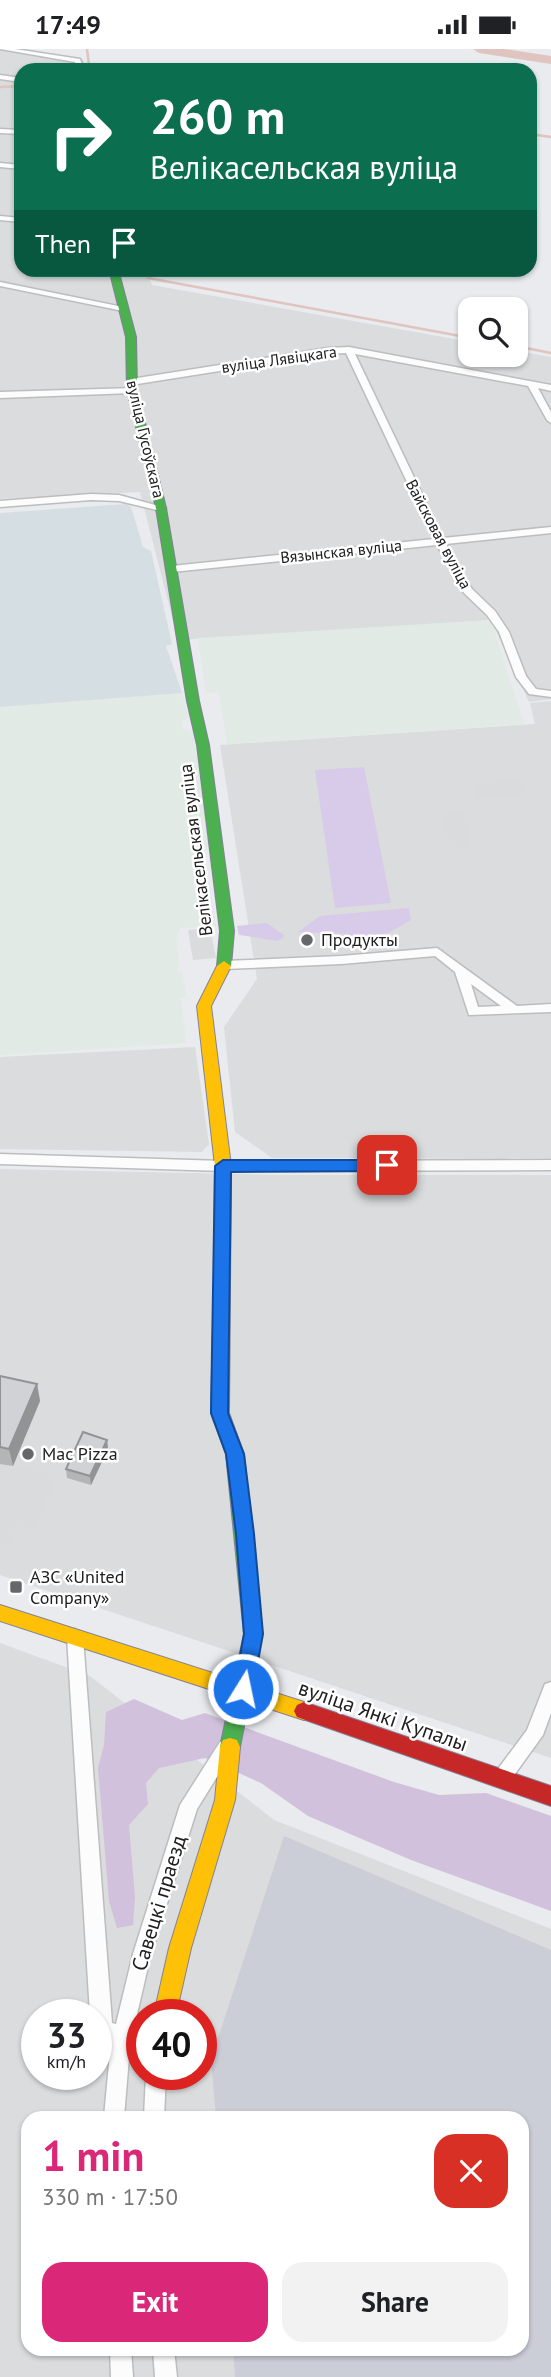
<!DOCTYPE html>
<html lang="en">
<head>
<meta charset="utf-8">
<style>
	body { margin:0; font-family:"PT Sans",sans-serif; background:#f2f2f2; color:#202124; height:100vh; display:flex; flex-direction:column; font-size:26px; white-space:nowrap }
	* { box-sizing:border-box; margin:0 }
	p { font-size:23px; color:#757577 }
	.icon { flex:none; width:38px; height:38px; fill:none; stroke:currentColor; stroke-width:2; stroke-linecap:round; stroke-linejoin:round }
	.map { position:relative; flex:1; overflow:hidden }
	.details { position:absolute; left:21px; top:2062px; width:508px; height:245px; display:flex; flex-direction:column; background:#fff; border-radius:21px; box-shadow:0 2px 5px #0004 }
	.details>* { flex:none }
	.top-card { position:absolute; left:14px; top:14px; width:523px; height:214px; border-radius:21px; box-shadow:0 2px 5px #0004; background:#0b6e4f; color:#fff; overflow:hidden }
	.fabs { position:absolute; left:458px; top:248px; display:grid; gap:14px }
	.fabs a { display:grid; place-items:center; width:70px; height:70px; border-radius:14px; background:#fff; box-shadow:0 2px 5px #0004; font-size:35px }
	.speed { position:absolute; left:21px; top:1950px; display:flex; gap:14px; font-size:35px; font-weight:700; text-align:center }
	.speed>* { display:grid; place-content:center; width:91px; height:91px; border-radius:50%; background:#fff; box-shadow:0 2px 5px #0004; line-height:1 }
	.speed small { font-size:18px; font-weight:400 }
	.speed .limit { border:10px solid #d22; background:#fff; color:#111 }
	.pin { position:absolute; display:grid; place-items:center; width:60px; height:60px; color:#fff; margin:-30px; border-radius:14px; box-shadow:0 4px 10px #0006 }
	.me { position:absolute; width:77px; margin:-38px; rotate:10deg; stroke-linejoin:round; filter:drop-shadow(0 0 5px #0008) }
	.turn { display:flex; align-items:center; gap:24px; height:147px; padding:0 21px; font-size:32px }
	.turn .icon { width:91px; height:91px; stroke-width:2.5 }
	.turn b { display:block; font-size:49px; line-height:60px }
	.then { display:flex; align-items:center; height:66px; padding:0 21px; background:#0003; gap:14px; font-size:26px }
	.round { display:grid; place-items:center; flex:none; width:74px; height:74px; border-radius:21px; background:#f2f2f2 }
	.headline { display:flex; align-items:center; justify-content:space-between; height:119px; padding:0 21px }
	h1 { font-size:42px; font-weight:600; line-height:52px; color:#db2777 }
	.button { display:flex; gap:14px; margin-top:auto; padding:14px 21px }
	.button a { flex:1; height:80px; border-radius:21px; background:#db2777; color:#fff; font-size:28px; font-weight:600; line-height:80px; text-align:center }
	.button a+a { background:#f2f2f2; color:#202124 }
	.status { display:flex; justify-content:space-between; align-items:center; height:49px; padding:0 35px; background:#fff; direction:ltr }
	.status svg { height:19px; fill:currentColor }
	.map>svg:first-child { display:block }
	.residential { fill:#dadcdd; fill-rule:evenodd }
	.industrial { fill:#e1eae4 }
	.religious { fill:#dadbdc }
	.military { fill:#d5dfe3 }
	.construction { fill:#cbcdd7 }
	.grass { fill:#d8cbea }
	.forest { fill:#d1c1dc }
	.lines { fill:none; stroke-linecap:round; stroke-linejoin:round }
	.stream { stroke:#dfc4bf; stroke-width:2.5 }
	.river { fill:#dfc4bf; fill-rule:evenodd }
	.street-casing { stroke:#bcbdbe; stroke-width:3 }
	.fast-casing { stroke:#838298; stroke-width:2 }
	.slow-casing { stroke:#838298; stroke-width:2 }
	.jam-casing { stroke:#838298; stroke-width:2 }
	.street { fill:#fcfcfc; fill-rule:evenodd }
	.fast { fill:#4caf50; fill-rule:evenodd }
	.slow { fill:#ffc107; fill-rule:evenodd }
	.jam { fill:#c62828; fill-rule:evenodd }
	.wall { fill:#b3b5b7 }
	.shaded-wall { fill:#929395 }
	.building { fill:#d0d2d5; stroke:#929395; stroke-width:2 }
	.route { fill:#1a73e8; stroke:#114b97; stroke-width:2 }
	.poi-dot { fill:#666768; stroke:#fff; stroke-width:2.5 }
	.labels { text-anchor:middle; stroke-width:5; stroke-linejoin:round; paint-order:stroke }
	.far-street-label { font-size:16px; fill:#202020; stroke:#fff }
	.street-label { font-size:18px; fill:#202020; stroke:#fff }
	.poi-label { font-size:18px; fill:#202020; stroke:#fff; text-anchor:start }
	.near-street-label { font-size:21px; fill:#202020; stroke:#fff }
</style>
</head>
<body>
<div class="status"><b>17:49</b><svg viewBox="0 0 49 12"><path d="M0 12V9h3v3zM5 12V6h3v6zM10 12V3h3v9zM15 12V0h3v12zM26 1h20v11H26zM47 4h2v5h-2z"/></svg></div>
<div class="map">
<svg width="551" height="2328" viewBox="0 0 551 2328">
	<rect width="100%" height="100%" fill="#e9ebee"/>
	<g class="residential">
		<polygon points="0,0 20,0 83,10 86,21 21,21 21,220 147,221 152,236 471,293 471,306 516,306 516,302 551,308 551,650 529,653 491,571 178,591 140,443 0,450"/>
		<polygon points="551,652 551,1109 272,1109 235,1083 224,978 257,930 220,696 535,675 530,654"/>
		<polygon points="195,998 209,1095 202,1103 0,1100 0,1008"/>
		<polygon points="0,1120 276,1126 551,1126 551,1709 0,1526"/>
		<path d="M 0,1594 L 90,1627 L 274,1771 L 551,1880 L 551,2328 L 0,2328 ZM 37,1965 L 96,1965 L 96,2025 L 37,2025 ZM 142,1965 L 201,1965 L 201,2025 L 142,2025 ZM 28,2068 L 522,2068 L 522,2300 L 28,2300 Z"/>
	</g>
	<g class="industrial">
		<polygon points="491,571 524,675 227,695 219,643 206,644 198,589"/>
		<polygon points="182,644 189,669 182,672 182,680 193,683 210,797 203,798 216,877 180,879 176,889 179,916 177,916 178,923 182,923 186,948 181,949 186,994 0,1006 0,658"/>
	</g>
	<g class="religious">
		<polygon points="521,732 524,744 478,748 474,735"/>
		<polygon points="462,763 469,799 451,801 444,764"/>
		<polygon points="210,879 216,909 193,911 188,881"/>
		<polygon points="322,884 346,885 362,899 323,901"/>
		<polygon points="0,1415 56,1426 34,1480 17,1476 3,1505 0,1504"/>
	</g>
	<polygon class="military" points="126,455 131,458 143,498 151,502 172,595 166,597 182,644 0,658 0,464"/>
	<polygon class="construction" points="284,1787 551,1901 551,2328 235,2328 233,2300 522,2300 522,2068 216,2068 211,2011"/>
	<g class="grass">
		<polygon points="364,718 391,854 335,859 315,721"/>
		<polygon points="409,859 411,871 362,899 346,885 298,883 320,867"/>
		<polygon points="267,874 285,887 278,892 239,886 237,877"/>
	</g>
	<polygon class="forest" points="134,1650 182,1671 205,1664 394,1733 439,1746 486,1744 551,1767 551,1862 411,1811 308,1767 261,1734 205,1709 159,1719 146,1734 148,1755 129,1776 135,1848 133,1876 117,1879 109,1852 98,1719 104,1696 106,1663"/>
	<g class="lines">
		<g class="stream">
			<polyline points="87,0 89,16 122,21"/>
			<polyline points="0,38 21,37"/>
			<polyline points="530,85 551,88"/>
			<polyline points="141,220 141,223"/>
			<polyline points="148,229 471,289"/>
			<polyline points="516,297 551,304"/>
		</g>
		<polygon class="river" points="473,0 504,0 551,7 551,15 479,4"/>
		<g class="street-casing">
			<g id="street">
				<polygon points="0,0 15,0 80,10 84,21 78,21 75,13"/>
				<polygon points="0,26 21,29 21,33 0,30"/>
				<polygon points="0,80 21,81 21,85 0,84"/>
				<polygon points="0,114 21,116 21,120 0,118"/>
				<polygon points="0,167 21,169 21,173 0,171"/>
				<polygon points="0,233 123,258 127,260 123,262 0,237"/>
				<polygon points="349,298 551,336 551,342 538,339 551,363 551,374 547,371 528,337 355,305 443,489 551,478 551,484 446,495 472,540 495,562 509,583 526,627 536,640 551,642 551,648 529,645 516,628 499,583 487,566 464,544 437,496 172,523 167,520 172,517 434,490 346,304 328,305 131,336 127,333 131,330 328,299"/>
				<polygon points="135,339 136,341 132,344 0,349 0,343"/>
				<polygon points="91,445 119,446 166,459 161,462 119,452 91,451 0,458 0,452"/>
				<path d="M 437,899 L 517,957 L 551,955 L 551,963 L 469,966 L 455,923 L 435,907 L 341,915 L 224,920 L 218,916 L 224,912 L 341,907 ZM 471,935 L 501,957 L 478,958 Z"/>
				<polygon points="0,1105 223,1112 551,1111 551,1121 223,1122 0,1115"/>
				<polygon points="75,1580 81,1583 83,1588 112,1974 116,1975 133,1905 180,1756 220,1693 226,1691 232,1693 235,1699 197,1760 151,1905 134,1978 142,1979 142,1999 130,1996 124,2068 104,2068 111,1993 97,1989 96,1965 90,1965 67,1588 69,1583"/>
				<polygon points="551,1633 551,1664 543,1686 507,1736 501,1738 495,1736 492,1730 495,1724 527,1681 545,1635"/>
				<polygon points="146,2025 166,2025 164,2068 144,2068"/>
				<polygon points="110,2300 131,2300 133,2328 111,2328"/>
				<polygon points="153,2300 174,2300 177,2328 155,2328"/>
			</g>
		</g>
		<g class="fast-casing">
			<g id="fast">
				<polygon points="109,220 118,220 136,288 137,341 166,459 199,652 209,696 234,882 231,917 224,922 217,917 220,882 197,696 187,652 156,459 127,341 126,288"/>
				<polygon points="222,1230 228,1232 230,1236 229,1364 244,1405 262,1585 240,1698 237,1705 230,1707 223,1705 220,1698 244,1585 226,1405 211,1364 214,1236 216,1232"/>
			</g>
		</g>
		<g class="slow-casing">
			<g id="slow">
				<polygon points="224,912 231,917 211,957 231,1117 230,1236 228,1240 216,1240 214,1236 215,1117 197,957 217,917"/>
				<polygon points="0,1556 304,1653 311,1656 314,1662 311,1668 304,1671 0,1572"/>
				<polygon points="230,1689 237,1691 240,1698 235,1751 191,1899 176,1965 154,1965 169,1899 215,1751 220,1698 223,1691"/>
			</g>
		</g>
		<g class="jam-casing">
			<polygon id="jam" points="304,1653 551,1737 551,1757 297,1668 294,1662 297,1656"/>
		</g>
		<use href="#street" class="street"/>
		<use href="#fast" class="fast"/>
		<use href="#slow" class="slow"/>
		<use href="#jam" class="jam"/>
	</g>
	<g class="wall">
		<polygon points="0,1327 37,1335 40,1352 13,1417 0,1415"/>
		<polygon points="107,1391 108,1400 91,1436 67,1429 66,1420"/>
	</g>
	<g class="shaded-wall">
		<polygon points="37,1335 40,1352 13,1417 9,1400"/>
		<polygon points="107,1391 108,1400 91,1436 90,1427"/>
	</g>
	<g class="building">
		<polygon points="0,1327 37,1335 9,1400 0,1398"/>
		<polygon points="83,1383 107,1391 90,1427 66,1420"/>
	</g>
	<polygon class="route" points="223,1111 387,1111 395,1116 387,1122 231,1123 228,1364 244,1405 254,1485 263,1585 253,1640 250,1647 243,1649 237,1647 234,1640 244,1585 236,1485 226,1405 211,1364 215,1117"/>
	<g class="poi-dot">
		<circle cx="307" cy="891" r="7"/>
		<circle cx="28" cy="1405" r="7"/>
		<rect x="9" y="1531" width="14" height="14" rx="3.5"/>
	</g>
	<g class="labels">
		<g class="far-street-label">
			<text transform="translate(279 310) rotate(-8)" y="6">вуліца Лявіцкага</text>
			<text transform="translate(146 390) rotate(77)" y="6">вуліца Гусоўскага</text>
			<text transform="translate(439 485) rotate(62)" y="6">Вайсковая вуліца</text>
			<text transform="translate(341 502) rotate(-6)" y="6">Вязынская вуліца</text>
		</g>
		<g class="street-label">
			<text transform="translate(196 801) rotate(-97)" y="6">Велікасельская вуліца</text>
		</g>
		<g class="poi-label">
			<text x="321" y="897">Продукты</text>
			<text x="42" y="1411">Mac Pizza</text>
			<text x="30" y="1534">АЗС «United<tspan x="30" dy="21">Company»</tspan></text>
		</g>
		<g class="near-street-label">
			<text transform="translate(383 1667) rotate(19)" y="7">вуліца Янкі Купалы</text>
			<text transform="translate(159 1854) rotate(-73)" y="7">Савецкі праезд</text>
		</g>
	</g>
</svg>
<div class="fabs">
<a><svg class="icon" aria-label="search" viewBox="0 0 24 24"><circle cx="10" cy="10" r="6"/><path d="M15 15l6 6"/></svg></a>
</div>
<div class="speed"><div>33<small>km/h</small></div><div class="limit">40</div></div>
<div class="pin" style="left:387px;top:1116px;background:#d93025"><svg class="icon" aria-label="arrive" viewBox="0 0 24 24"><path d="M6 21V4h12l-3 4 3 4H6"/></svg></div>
<svg class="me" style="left:243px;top:1640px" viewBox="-20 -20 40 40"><circle r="17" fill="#1a73e8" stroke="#fff" stroke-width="3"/><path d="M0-11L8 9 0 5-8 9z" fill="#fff"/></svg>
<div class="top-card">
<div class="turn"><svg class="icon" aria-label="right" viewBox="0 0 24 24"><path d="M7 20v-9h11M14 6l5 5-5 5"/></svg><div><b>260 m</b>Велікасельская вуліца</div></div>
<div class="then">Then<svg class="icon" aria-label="arrive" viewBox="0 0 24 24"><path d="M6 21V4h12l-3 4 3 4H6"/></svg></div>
</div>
<section class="details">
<div class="headline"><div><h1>1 min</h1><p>330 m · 17:50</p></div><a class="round" style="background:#d93025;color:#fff"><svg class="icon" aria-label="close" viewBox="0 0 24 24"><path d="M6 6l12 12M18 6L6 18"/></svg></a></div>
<div class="button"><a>Exit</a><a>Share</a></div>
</section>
</div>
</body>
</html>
